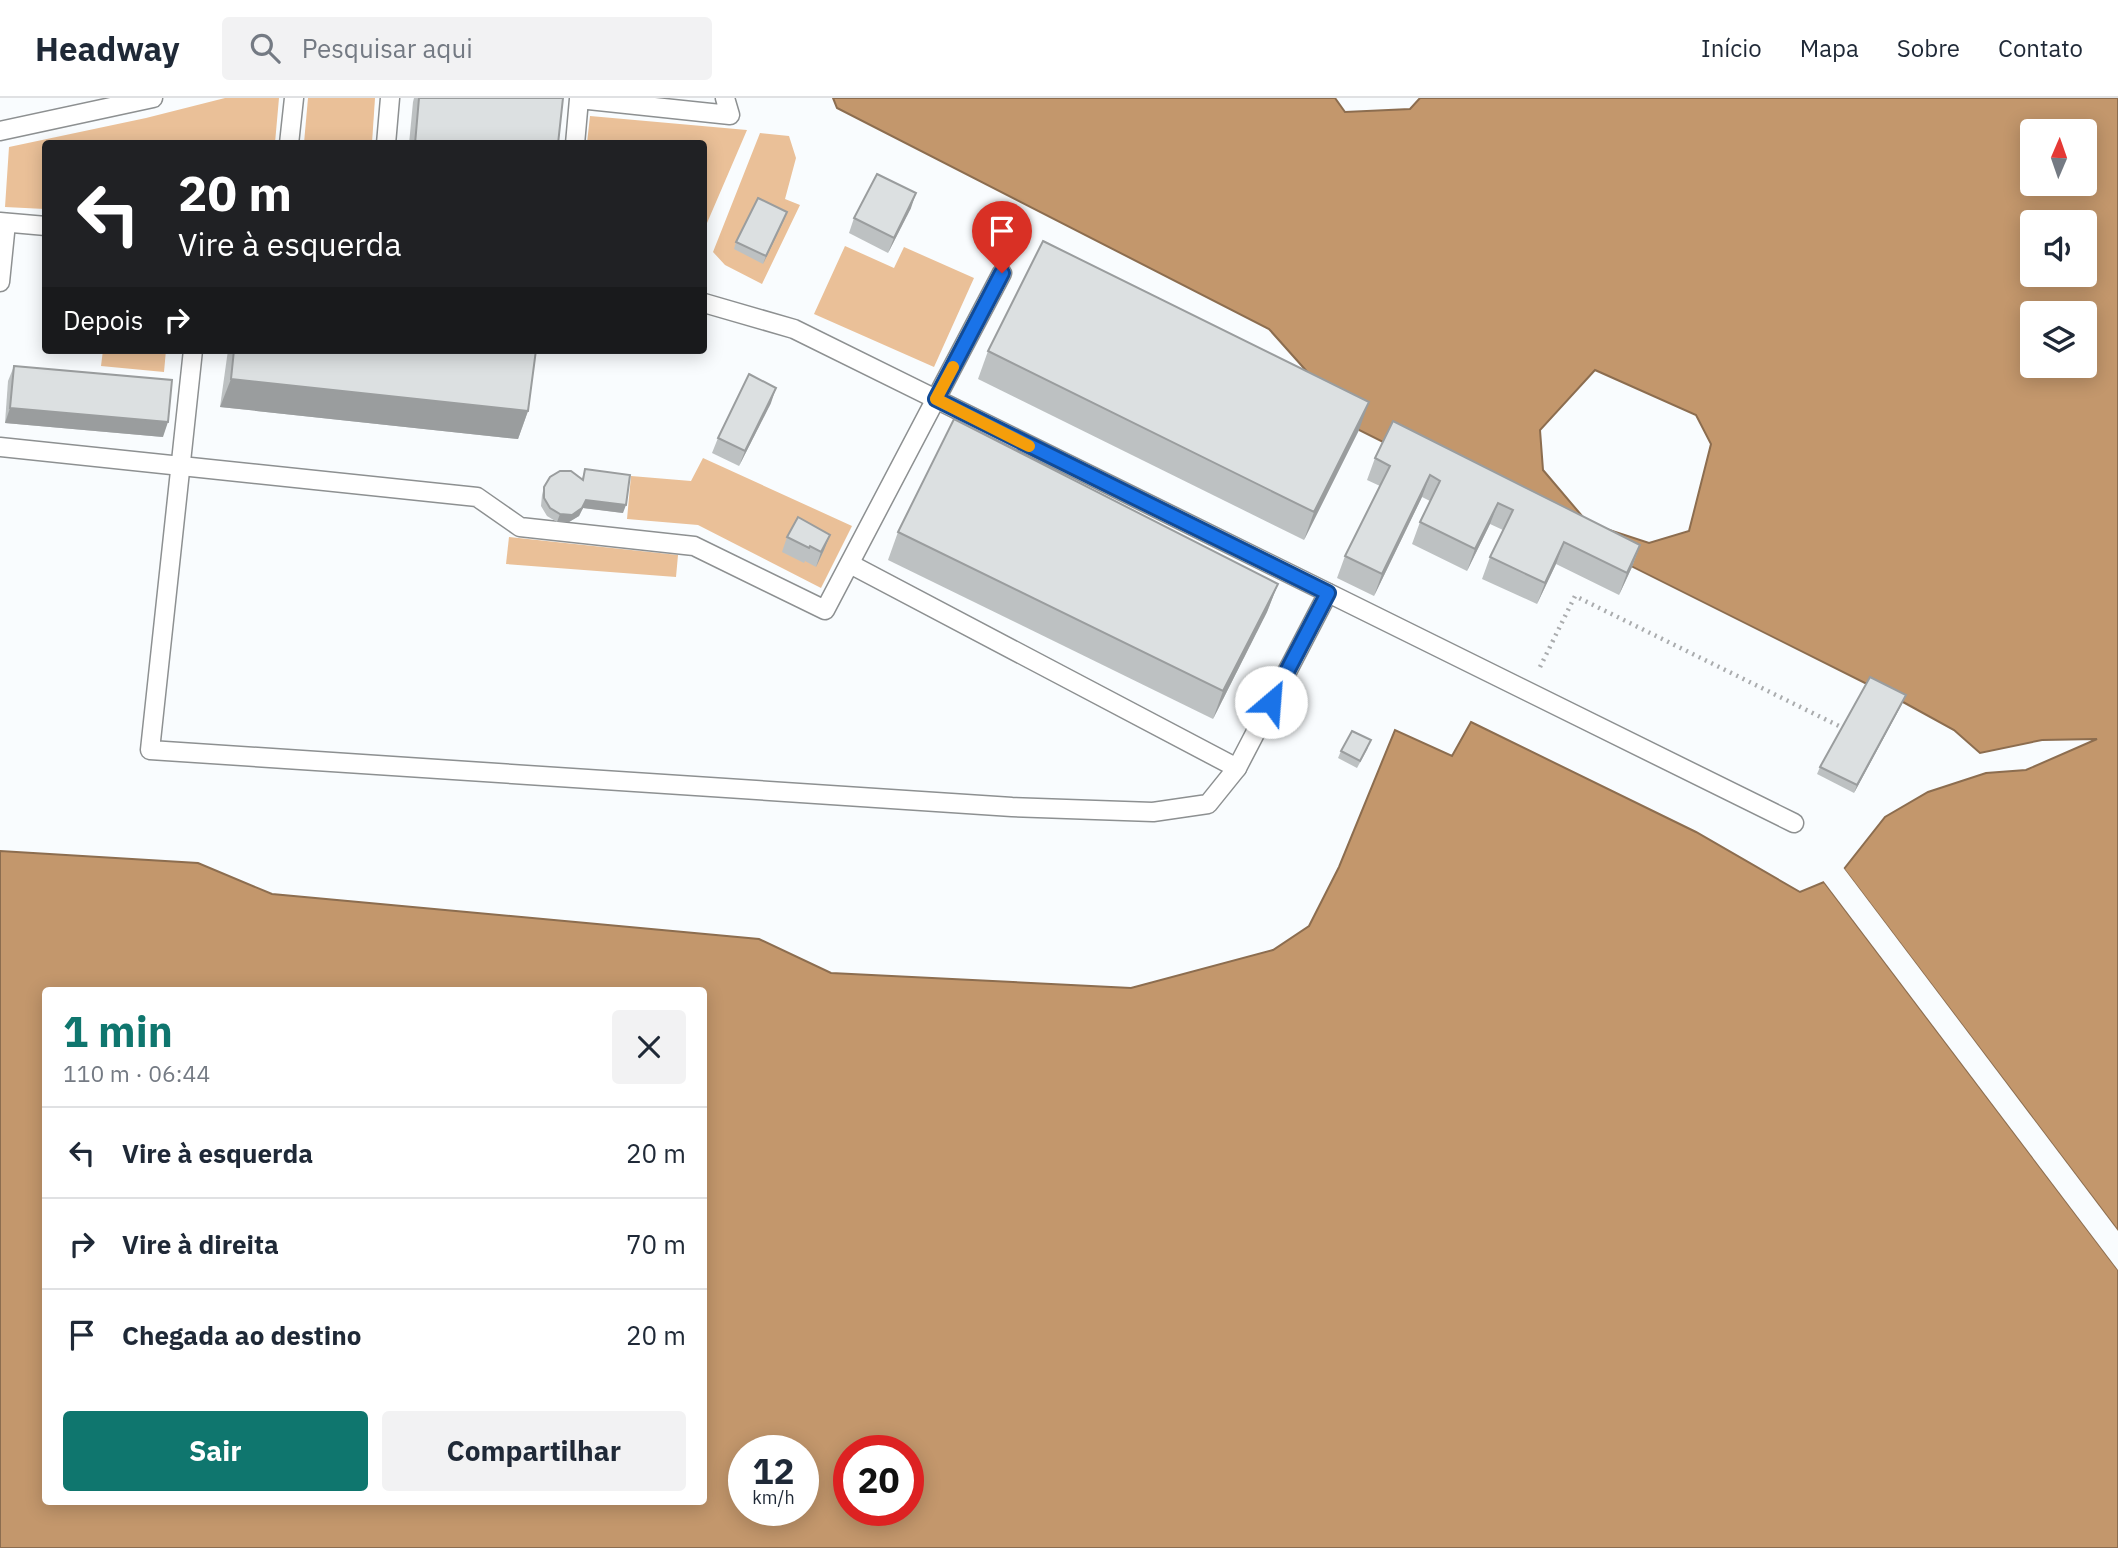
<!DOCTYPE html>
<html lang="pt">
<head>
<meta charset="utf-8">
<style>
	body { margin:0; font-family:"IBM Plex Sans",sans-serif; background:#f2f2f3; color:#1f2937; height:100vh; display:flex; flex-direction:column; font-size:26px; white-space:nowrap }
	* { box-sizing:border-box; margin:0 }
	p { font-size:23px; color:#747a83 }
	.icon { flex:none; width:38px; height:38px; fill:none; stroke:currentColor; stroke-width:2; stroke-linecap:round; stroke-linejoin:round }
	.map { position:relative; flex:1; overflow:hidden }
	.side { position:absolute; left:42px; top:889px; width:665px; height:518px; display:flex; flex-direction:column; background:#fff; border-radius:7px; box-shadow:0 4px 18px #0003 }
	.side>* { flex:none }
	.banner { position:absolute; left:42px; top:42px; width:665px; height:214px; border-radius:7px; box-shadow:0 4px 18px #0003; background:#202124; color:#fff; overflow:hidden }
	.needle { width:46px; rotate:2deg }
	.fabs { position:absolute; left:2020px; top:21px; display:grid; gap:14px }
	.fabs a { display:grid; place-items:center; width:77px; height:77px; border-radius:7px; background:#fff; box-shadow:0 4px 18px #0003; font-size:35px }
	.speed { position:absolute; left:728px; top:1337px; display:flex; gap:14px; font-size:35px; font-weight:700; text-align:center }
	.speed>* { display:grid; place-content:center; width:91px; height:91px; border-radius:50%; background:#fff; box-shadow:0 4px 18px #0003; line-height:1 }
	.speed small { font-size:18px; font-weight:400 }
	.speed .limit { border:10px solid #d22; background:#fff; color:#111 }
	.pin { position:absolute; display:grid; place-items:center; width:60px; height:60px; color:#fff; margin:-72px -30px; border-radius:50% 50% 50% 0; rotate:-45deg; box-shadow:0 0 7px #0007 }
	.pin .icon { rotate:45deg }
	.me { position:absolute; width:77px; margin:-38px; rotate:27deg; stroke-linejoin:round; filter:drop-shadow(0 0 5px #0008) }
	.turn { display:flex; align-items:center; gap:24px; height:147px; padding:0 21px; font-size:32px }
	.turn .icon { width:91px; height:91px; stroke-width:2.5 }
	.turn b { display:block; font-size:49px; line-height:60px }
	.then { display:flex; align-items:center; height:66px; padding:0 21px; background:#0003; gap:14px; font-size:26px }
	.round { display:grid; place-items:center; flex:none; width:74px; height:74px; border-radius:7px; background:#f2f2f3 }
	.headline { display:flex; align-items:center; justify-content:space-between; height:119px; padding:0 21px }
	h1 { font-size:42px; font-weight:800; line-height:52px; color:#0f766e }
	.cta { display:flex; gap:14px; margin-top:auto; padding:14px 21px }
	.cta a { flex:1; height:80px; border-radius:7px; background:#0f766e; color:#fff; font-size:28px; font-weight:800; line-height:80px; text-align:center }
	.cta a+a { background:#f2f2f3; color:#1f2937 }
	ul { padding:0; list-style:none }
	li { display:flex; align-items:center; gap:21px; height:91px; padding:0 21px; border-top:2px solid #e0e1e3 }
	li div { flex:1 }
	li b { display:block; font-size:26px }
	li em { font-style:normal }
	header { display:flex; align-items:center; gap:42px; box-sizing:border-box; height:98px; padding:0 35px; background:#fff; border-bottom:2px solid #e0e1e3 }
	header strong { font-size:33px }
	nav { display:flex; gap:38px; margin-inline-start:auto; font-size:24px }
	.search { width:490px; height:63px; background:#f2f2f3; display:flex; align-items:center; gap:18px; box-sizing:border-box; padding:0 24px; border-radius:7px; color:#747a83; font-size:26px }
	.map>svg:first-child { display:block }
	.green { fill:#eac098 }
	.water { fill:#c3976c; stroke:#8c6d4f; stroke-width:2; fill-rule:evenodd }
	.pier { fill:#f9fcfe }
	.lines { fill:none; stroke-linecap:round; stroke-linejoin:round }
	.service-casing { stroke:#8d9091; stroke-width:21 }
	.path { stroke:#aaacae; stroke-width:4.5; stroke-dasharray:2 5; stroke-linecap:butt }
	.service { stroke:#fff; stroke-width:18 }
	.wall { fill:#bdc1c2 }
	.shaded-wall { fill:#9a9d9e }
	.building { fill:#dce0e1; stroke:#9a9d9e; stroke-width:2 }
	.route-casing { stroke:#114b97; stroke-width:18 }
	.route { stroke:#1a73e8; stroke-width:12 }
	.slow { stroke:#f59e0b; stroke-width:12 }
</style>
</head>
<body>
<header>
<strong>Headway</strong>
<div class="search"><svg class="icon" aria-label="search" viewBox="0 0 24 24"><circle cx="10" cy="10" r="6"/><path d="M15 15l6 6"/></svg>Pesquisar aqui</div>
<nav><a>Início</a><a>Mapa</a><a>Sobre</a><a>Contato</a></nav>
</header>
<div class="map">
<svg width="2118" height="1450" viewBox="0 0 2118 1450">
	<rect width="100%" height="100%" fill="#f9fcfe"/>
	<g class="green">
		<polygon points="225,0 279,0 275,45 46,46 45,111 5,109 9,49 146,20"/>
		<polygon points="308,0 375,0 372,45 304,45"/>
		<polygon points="590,18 747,32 704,132 704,46 587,45"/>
		<polygon points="760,35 789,38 796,60 785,101 800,107 762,186 725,167 713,154"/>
		<polygon points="845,148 894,170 904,149 974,180 934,269 814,216"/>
		<polygon points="103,252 166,252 164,274 101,268"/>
		<polygon points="703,360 852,428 821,490 698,427 627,421 631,378 691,383"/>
		<polygon points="509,439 678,457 676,479 506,466"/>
	</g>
	<g class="water">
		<path d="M 833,0 L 1335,0 L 1345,14 L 1410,11 L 1420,0 L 2118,0 L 2118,1133 L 1844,771 L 1885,719 L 1928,694 L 1986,675 L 2026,672 L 2097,641 L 2042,642 L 1980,655 L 1954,632 L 1903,604 L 1359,332 L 1269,231 L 837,10 ZM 2032,33 L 2084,33 L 2084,86 L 2032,86 ZM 2032,124 L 2084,124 L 2084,177 L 2032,177 ZM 2032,215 L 2084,215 L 2084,268 L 2032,268 ZM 1595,272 L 1696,317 L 1711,346 L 1689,433 L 1649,445 L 1588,425 L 1543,372 L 1540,332 Z"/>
		<path d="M 1471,624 L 1696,734 L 1800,794 L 1824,784 L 2118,1172 L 2118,1450 L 0,1450 L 0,753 L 198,765 L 272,796 L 759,841 L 831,875 L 1131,890 L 1273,852 L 1309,828 L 1339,769 L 1395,632 L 1452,658 ZM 46,892 L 704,892 L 704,1404 L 46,1404 ZM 744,1353 L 803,1353 L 803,1412 L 744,1412 ZM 849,1353 L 908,1353 L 908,1412 L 849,1412 Z"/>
	</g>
	<g class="pier">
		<polygon points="1842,768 2118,1133 2118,1137 1841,773"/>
		<polygon points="1822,781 1827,782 2118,1166 2118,1172"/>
	</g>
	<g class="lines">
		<g class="service-casing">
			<g id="service">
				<polyline points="0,33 153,0"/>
				<polyline points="289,46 294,0"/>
				<polyline points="386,46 390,0"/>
				<polyline points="575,46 579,1 730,17 725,0"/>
				<polyline points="0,124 46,128"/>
				<polyline points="0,184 6,125"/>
				<polyline points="704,205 794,231 1794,725"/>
				<polyline points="193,252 150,652 1012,709 1153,714 1208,706 1237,670 1328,495"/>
				<polyline points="0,349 477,399 520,429 694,448 825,512 1002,175"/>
				<polyline points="850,466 1237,670"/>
			</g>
		</g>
		<polyline class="path" points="1540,569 1575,498 1843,630"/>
		<use href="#service" class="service"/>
	</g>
	<g class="wall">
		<polygon points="414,0 563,0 558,46 409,46 413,4"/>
		<polygon points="911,110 888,155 849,135 854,120"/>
		<polygon points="787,114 763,166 734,151 736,144"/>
		<polygon points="228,252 536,252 528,313 518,341 220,309"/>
		<polygon points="988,253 1359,332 1304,442 978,281"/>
		<polygon points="14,268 163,339 5,325 8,283"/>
		<polygon points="771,305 739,368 712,355 718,340"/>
		<polygon points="1393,323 1640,447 1632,469 1619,497 1556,466 1537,506 1482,481 1490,459 1503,432 1490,426 1467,473 1412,446 1420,424 1430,403 1422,399 1374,498 1337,480 1345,458 1380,388 1367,382 1375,360"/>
		<polygon points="585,371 623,415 583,410 579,418 569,424 557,424 547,418 541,408 542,397 544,389 582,381"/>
		<polygon points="898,434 1278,486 1267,514 1213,621 888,462"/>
		<polygon points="830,437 824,452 816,469 805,463 804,465 782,454 787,439"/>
		<polygon points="1903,604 1854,695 1817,676 1820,669"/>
		<polygon points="1368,650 1357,670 1338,660 1341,653"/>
	</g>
	<g class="shaded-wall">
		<polygon points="916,95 911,110 888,155 894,140"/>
		<polygon points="787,114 784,122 763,166 766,158"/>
		<polygon points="231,281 528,313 518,341 220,309"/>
		<polygon points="776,290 771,305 739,368 745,353"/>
		<polygon points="1369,304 1359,332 1304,442 1314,414"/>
		<polygon points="10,310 168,324 163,339 5,325"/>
		<polygon points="1430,377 1422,399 1374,498 1382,476"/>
		<polygon points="586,402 626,407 623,415 583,410 579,418 569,424 557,424 560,416"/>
		<polygon points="1498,405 1490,426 1467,473 1475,451"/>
		<polygon points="830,437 824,452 816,469 821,454"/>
		<polygon points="1564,444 1556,466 1537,506 1545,485"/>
		<polygon points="1640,447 1632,469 1619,497 1627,475"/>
		<polygon points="1278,486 1267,514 1213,621 1223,593"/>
		<polygon points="1906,597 1903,604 1854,695 1857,687"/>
	</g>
	<g class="building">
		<polygon points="419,0 563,0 558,46 415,46"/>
		<polygon points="877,76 916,95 894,140 854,120"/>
		<polygon points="758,100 787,114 766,158 736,144"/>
		<polygon points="1043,143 1369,304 1314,414 988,253"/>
		<polygon points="234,252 536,252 528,313 231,281"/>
		<polygon points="14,268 172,282 168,324 10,310"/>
		<polygon points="749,276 776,290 745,353 718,340"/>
		<polygon points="954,321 1278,486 1223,593 898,434"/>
		<polygon points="1393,323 1640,447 1627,475 1564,444 1545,485 1490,459 1513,412 1498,405 1475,451 1420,424 1440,383 1430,377 1382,476 1345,458 1390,368 1375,360"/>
		<polygon points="585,371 630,377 626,407 586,402 582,410 572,417 560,416 550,410 544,400 544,389 550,379 560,373 571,373 583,382"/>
		<polygon points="798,419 830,437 821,454 810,448 809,450 787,439"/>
		<polygon points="1870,579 1906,597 1857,687 1820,669"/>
		<polygon points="1352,633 1371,642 1360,663 1341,653"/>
	</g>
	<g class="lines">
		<g class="route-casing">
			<polyline id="route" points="1002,175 936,301 1328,495 1271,604"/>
		</g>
		<use href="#route" class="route"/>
		<polyline class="slow" points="953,269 936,301 1029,348"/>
	</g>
</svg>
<div class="fabs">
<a><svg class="needle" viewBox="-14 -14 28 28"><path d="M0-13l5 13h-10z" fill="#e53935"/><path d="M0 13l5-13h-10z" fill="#747a83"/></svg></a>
<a><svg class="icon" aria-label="sound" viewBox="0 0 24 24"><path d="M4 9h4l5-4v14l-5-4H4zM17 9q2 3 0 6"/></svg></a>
<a><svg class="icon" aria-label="layers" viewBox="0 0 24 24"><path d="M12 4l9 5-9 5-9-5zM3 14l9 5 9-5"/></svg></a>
</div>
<div class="speed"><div>12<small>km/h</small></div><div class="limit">20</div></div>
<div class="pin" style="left:1002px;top:175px;background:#d93025"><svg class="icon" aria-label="arrive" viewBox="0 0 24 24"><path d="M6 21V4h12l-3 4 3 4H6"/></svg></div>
<svg class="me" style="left:1271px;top:604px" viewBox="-20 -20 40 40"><circle r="19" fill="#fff"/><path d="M0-13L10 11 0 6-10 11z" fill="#1a73e8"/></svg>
<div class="banner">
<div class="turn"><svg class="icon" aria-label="left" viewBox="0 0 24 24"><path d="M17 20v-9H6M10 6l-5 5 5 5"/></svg><div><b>20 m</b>Vire à esquerda</div></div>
<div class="then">Depois<svg class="icon" aria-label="right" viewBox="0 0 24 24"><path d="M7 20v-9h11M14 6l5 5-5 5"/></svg></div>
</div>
<section class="side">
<div class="headline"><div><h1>1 min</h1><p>110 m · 06:44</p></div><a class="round"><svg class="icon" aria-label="close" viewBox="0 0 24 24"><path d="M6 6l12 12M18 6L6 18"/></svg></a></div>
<ul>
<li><svg class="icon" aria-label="left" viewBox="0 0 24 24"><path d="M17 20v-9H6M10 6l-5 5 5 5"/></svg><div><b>Vire à esquerda</b></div><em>20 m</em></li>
<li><svg class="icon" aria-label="right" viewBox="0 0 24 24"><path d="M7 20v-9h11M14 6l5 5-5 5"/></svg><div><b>Vire à direita</b></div><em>70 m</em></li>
<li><svg class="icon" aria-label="arrive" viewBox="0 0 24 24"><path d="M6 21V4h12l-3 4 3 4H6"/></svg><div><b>Chegada ao destino</b></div><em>20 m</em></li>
</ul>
<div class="cta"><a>Sair</a><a>Compartilhar</a></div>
</section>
</div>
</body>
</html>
